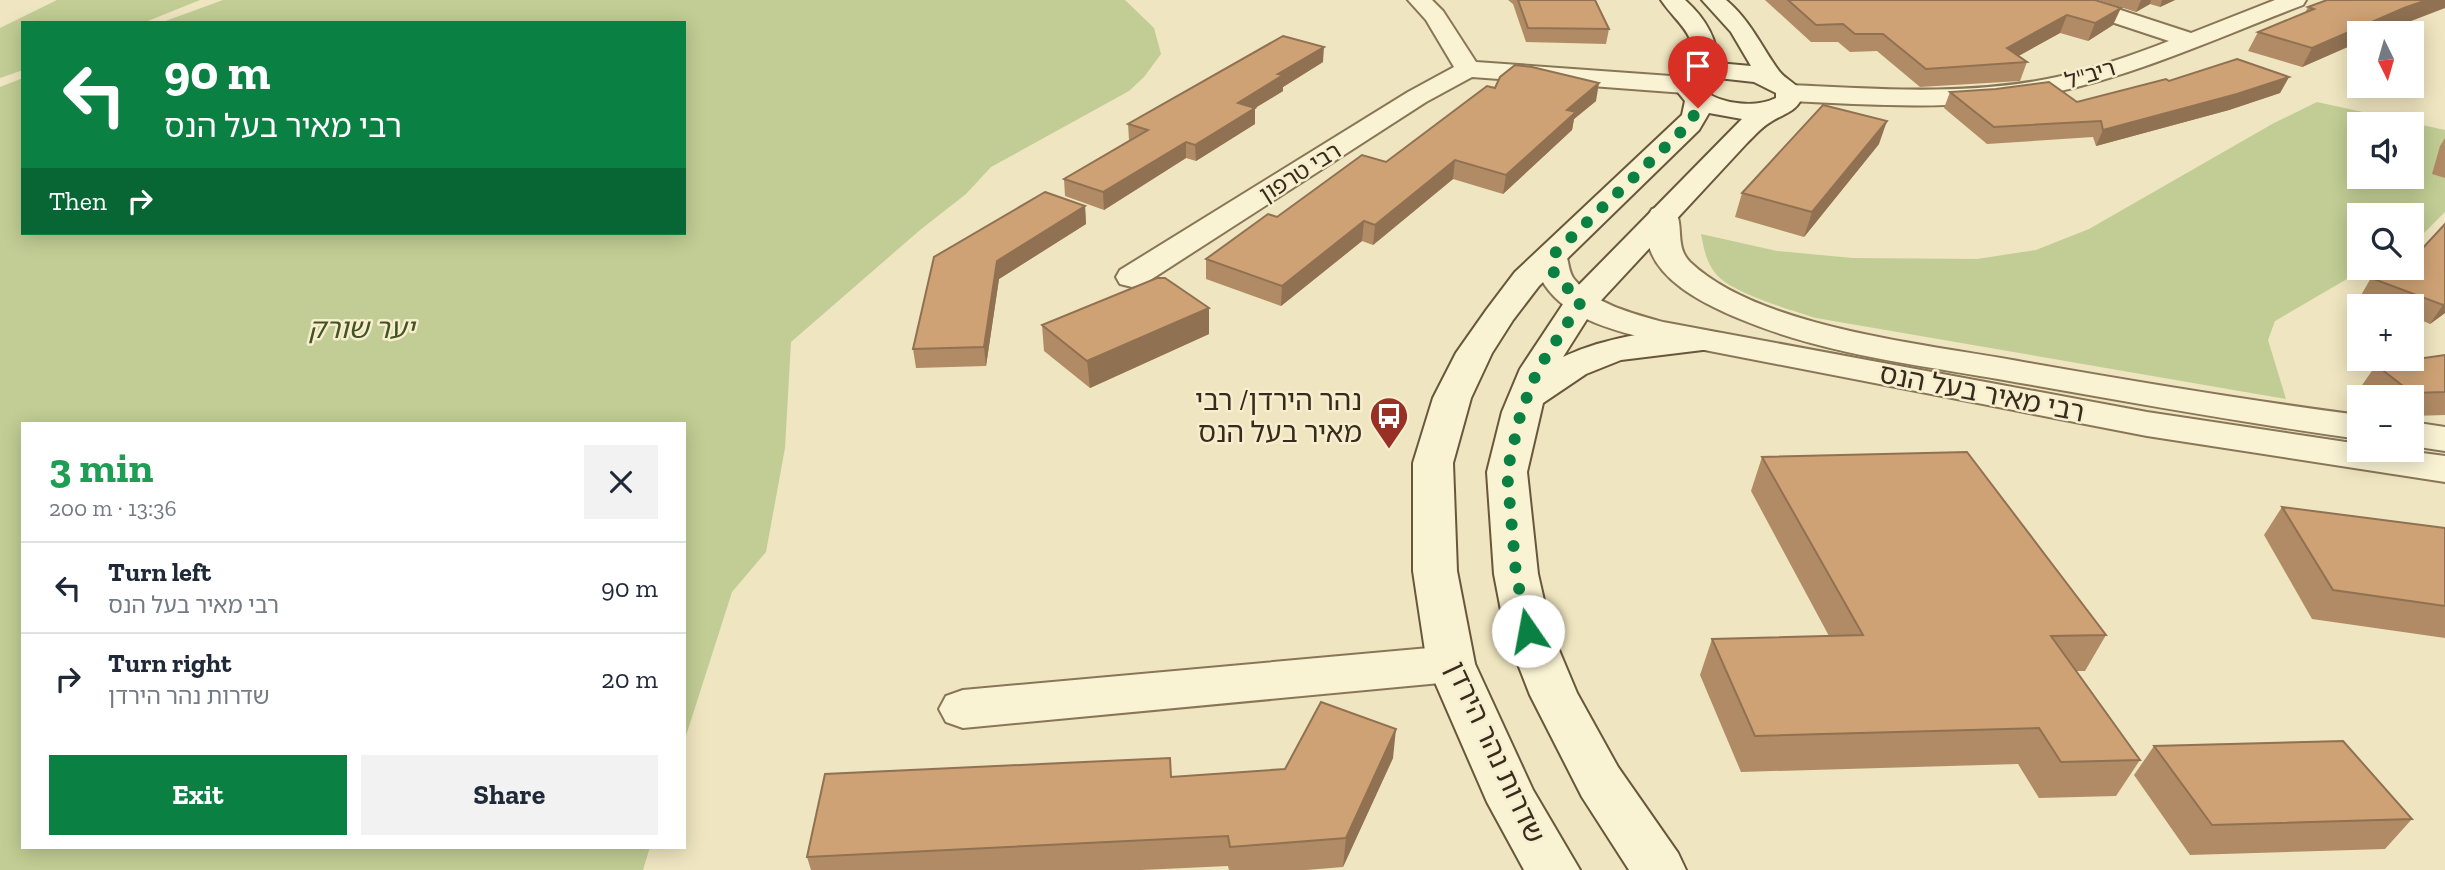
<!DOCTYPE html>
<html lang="en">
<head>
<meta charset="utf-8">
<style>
	body { margin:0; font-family:"Zilla Slab","Noto Sans Hebrew",serif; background:#f2f2f3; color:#1f2937; height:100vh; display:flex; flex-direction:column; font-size:26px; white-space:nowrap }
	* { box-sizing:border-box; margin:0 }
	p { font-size:23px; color:#747a83 }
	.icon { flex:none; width:38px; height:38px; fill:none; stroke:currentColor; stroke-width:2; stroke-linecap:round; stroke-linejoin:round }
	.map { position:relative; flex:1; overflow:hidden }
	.side { position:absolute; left:21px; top:422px; width:665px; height:427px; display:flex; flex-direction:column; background:#fff; border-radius:0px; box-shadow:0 4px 18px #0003 }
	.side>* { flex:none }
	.top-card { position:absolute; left:21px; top:21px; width:665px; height:214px; border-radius:0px; box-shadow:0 4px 18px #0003; background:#0b8043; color:#fff; overflow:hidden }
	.needle { width:46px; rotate:175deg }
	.tools { position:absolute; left:2347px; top:21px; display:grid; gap:14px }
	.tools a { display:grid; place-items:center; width:77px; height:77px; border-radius:0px; background:#fff; box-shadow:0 4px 18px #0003; font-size:35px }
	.pin { position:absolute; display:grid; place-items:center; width:60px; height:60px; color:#fff; margin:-72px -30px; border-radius:50% 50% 50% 0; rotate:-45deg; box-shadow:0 0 7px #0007 }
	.pin .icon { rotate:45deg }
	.me { position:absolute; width:77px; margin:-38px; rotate:348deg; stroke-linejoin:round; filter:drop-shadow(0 0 5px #0008) }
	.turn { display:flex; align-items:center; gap:24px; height:147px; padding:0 28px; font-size:32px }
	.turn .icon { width:91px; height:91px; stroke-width:2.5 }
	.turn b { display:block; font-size:49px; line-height:60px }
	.then { display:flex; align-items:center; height:66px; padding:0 28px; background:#0003; gap:14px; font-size:26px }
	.round { display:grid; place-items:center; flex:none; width:74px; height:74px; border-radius:0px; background:#f2f2f3 }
	.headline { display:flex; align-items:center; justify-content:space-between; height:119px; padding:0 28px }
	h1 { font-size:42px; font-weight:700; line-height:52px; color:#1e9e55 }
	.action { display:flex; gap:14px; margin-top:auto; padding:14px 28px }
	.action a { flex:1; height:80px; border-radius:0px; background:#0b8043; color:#fff; font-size:28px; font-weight:700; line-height:80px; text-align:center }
	.action a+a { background:#f2f2f3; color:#1f2937 }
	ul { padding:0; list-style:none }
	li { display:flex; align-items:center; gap:21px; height:91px; padding:0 28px; border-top:2px solid #e0e1e3 }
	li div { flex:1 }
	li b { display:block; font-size:26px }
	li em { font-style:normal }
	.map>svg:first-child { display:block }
	.green { fill:#c1cd94; fill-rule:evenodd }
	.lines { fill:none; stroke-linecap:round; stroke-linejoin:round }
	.minor-casing { stroke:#887657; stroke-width:4 }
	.secondary-casing { stroke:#69573b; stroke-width:4 }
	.minor { fill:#f9f2d3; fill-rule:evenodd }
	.secondary { fill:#f9f2d3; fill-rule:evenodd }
	.wall { fill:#b18b65 }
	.shaded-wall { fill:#907152 }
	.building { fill:#cea275; stroke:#907152; stroke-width:2 }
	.route { stroke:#0b8043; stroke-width:12; stroke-dasharray:0 21.6 }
	.labels { text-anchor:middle; stroke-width:5; stroke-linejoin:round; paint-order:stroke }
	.far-street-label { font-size:23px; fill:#372c1c; stroke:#f6eecf }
	.park-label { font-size:28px; font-style:italic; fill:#435422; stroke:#f6eecf }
	.street-label { font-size:28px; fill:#372c1c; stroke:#f6eecf }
	.poi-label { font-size:28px; fill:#372c1c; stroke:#f6eecf; text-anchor:end }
</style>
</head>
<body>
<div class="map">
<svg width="2445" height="870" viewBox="0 0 2445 870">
	<rect width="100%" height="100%" fill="#efe5c0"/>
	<g class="green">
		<polygon points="57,0 200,0 143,23 23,23 23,70 0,78 0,28"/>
		<polygon points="223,0 1125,0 1154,28 1161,54 1144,77 1129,91 991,167 966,194 920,230 791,342 785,448 766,552 732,592 684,742 684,424 23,424 23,847 650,847 643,870 0,870 0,87 23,78 23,233 684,233 684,23 160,23"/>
		<path d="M 2317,102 L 2445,130 L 2445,212 L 2421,236 L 2412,242 L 2412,215 L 2359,215 L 2359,268 L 2366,268 L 2275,321 L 2268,340 L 2286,399 L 1816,318 C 1792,310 1731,293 1716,274 C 1706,262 1704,249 1701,234 L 1777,251 L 1853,258 L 1977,259 L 2036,250 L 2089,229 L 2274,123 ZM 2359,124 L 2412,124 L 2412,177 L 2359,177 Z"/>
	</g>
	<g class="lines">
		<g class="minor-casing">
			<g id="minor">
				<polygon points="1408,0 1432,0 1443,11 1476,62 1685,77 1694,80 1698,85 1694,90 1685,93 1472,77 1426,102 1144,284 1132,287 1120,284 1116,277 1120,270 1408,92 1454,67 1426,20"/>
				<path d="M 2057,0 L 2090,0 L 2191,33 L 2275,0 L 2306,0 L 2303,5 C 2222,36 2142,73 2056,92 C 1969,112 1878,105 1790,101 L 1781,98 L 1777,93 L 1781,88 L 1790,85 C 1878,89 1970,96 2057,77 C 2095,68 2133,55 2169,41 L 2060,5 Z"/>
				<path d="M 1663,206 L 1674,209 C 1685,224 1674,246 1690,262 C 1759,328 1926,344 2018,361 C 2131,381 2245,400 2359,415 L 2359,439 C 2238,422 2118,400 1998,379 C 1912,364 1821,353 1740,319 C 1704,304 1649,278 1647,234 C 1646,224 1647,216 1652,209 Z"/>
				<path d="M 1552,246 L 1563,249 C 1570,259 1567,270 1574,279 C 1594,304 1634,314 1663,322 L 2147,412 L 2359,444 L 2359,450 L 2400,450 L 2445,456 L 2445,482 L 2147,436 L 1648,339 C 1609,329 1562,317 1541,279 C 1536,269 1534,259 1541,249 Z"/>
				<polygon points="2412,422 2445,427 2445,451 2412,446"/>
				<polygon points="1451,646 1468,651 1475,664 1468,677 1451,682 963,728 946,722 939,709 946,696 963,690"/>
			</g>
		</g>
		<g class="secondary-casing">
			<path id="secondary" d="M 1661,0 L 1685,0 C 1704,17 1717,37 1718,63 L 1751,66 L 1731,32 L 1702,0 L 1726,0 C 1750,20 1761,46 1779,71 C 1785,79 1796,83 1803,93 C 1799,112 1784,113 1769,123 C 1761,128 1754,136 1747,143 L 1594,308 L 1563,357 C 1603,338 1675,323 1719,334 L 1724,341 L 1719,348 L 1621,360 L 1586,374 L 1543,403 L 1527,472 L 1538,574 L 1551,631 L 1577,693 L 1618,767 L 1678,853 L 1686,870 L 1629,870 L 1582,797 L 1530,695 L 1505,631 L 1494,574 L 1487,472 L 1502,412 L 1520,369 L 1569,295 L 1742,119 L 1709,113 L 1699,130 L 1539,286 L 1513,320 L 1492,353 L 1471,398 L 1453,463 L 1457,571 L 1475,664 L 1533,790 L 1580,870 L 1524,870 L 1487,802 L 1427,664 L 1413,571 L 1413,463 L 1433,398 L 1456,353 L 1487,309 L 1515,272 L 1682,115 L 1685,101 L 1672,85 L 1679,74 L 1693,67 C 1697,32 1678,25 1661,0 ZM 1718,78 L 1754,82 L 1776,93 L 1776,98 C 1754,109 1714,104 1698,85 L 1706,79 Z"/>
		</g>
		<use href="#minor" class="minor"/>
		<use href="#secondary" class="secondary"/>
	</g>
	<g class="wall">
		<polygon points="1508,0 1595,0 1609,29 1606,44 1526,42 1513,4"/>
		<polygon points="1765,0 2095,0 2113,25 2088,41 2060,33 2018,56 2027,62 2020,81 1920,87 1877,51 1850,52 1838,42 1811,42"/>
		<polygon points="2098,0 2175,0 2160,7 2150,4 2136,12"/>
		<polygon points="2308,7 2393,27 2359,33 2359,42 2302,67 2248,51 2258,32 2305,13"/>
		<polygon points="1323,62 1283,87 1283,91 1255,108 1255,124 1196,161 1186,158 1104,210 1065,196 1064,179 1129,140 1128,124"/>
		<polygon points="2289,77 2280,93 2229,110 2096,146 2093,137 1987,144 1944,108 1950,92 2077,102"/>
		<polygon points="1495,88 1596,101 1574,119 1572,130 1503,194 1453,179 1373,245 1362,241 1281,306 1206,279 1206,259 1277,217 1386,162"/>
		<polygon points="2445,138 2445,178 2432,174 2440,146"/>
		<polygon points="1879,144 1804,237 1735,217 1742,193"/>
		<polygon points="1085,206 1086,224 999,279 986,366 916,368 913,349"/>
		<polygon points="2445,224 2445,313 2430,324 2412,316 2412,306 2385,306 2360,297 2371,278 2420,251"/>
		<polygon points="1042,325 1209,334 1090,388 1044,351"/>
		<polygon points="2445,355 2445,415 2412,416 2412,397 2372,397 2360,388 2376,365"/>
		<polygon points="1762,457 2106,635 2085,671 2076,671 2140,760 2116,796 2039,798 2018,764 1741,772 1700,675 1712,639 1829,636 1751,491"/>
		<polygon points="2282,507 2445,528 2445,638 2312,619 2264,535"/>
		<polygon points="2154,746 2412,819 2385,849 2190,855 2134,775"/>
		<polygon points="1393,758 1343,867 1306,870 1229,870 1228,866 1141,870 811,870 807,857 1171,777 1285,769"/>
	</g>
	<g class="shaded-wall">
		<polygon points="2141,0 2151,0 2150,4 2136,12"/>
		<polygon points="2162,0 2175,0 2160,7"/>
		<polygon points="2427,0 2445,0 2445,8 2380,33 2359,33 2359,42 2302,67 2312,48 2404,8"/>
		<polygon points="2121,8 2113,25 2088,41 2095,23"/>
		<polygon points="2067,15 2060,33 2004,64 2007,48"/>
		<polygon points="1324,47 1323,62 1283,87 1283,91 1255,108 1255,124 1196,161 1195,145 1238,103 1278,74"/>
		<polygon points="2289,77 2280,93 2229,110 2096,146 2103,130"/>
		<polygon points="1599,83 1596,101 1574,119 1572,130 1503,194 1506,175 1567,110"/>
		<polygon points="1887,121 1879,144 1804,237 1812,212"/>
		<polygon points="1186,142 1186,158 1104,210 1103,192"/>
		<polygon points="1455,160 1453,179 1373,245 1375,225"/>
		<polygon points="1085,206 1086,224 999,279 986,366 984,347 997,261"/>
		<polygon points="1364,221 1362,241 1281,306 1282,286"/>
		<polygon points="2445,304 2445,313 2430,324 2443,305"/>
		<polygon points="1209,308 1209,334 1090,388 1087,361"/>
		<polygon points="1396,729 1393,758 1343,867 1346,838"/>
	</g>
	<g class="building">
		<polygon points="1518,0 1595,0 1609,29 1528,28"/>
		<polygon points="1788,0 2095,0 2121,8 2095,23 2067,15 2007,48 2027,62 1926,69 1883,34 1855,34 1843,24 1816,25"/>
		<polygon points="2327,0 2427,0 2404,8 2312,48 2258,32 2314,9 2308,7"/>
		<polygon points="1283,36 1324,47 1278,74 1283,75 1238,103 1255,108 1195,145 1186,142 1103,192 1064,179 1148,130 1128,124"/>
		<polygon points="2237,59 2289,77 2237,94 2103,130 2101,121 1994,127 1950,92 1996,89 2049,82 2077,102 2166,79 2169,81"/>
		<polygon points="1515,65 1532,67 1599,83 1567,110 1576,112 1506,175 1455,160 1375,225 1364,221 1282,286 1206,259 1268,214 1277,217 1362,155 1386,162 1487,86 1495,88 1500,77"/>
		<polygon points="1823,105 1887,121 1812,212 1742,193"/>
		<polygon points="1045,192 1085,206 997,261 984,347 913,349 934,257"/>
		<polygon points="2445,224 2445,304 2443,305 2371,278 2386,268 2412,268 2412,251 2414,249 2420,251"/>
		<polygon points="1157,278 1165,278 1209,308 1087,361 1042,325"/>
		<polygon points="2445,355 2445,392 2412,393 2376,365"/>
		<polygon points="1967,452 2106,635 2051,636 2140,760 2061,762 2039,728 1755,736 1712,639 1863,635 1762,457"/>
		<polygon points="2282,507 2445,528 2445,606 2333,590"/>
		<polygon points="1321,702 1396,729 1346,838 1230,847 1228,836 807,857 825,774 1170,758 1171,777 1285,769"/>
		<polygon points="2343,741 2412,819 2212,825 2154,746"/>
	</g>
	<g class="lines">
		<polyline class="route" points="1528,631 1516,574 1507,472 1521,412 1538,369 1581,302 1554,274 1552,256 1689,124 1698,108"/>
	</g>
	<defs>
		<g id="bus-pin" transform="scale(2.0125)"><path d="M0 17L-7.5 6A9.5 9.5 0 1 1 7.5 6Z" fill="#983026" stroke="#f6eecf"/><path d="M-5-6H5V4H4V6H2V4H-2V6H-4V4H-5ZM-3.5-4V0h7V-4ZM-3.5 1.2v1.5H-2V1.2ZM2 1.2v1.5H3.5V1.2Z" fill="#fff"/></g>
	</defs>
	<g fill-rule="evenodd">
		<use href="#bus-pin" x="1389" y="416"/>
	</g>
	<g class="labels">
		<g class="far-street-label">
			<text transform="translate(2090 74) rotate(-17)" y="8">ריב"ל</text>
			<text transform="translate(1300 172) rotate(-32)" y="8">רבי טרפון</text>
		</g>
		<g class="park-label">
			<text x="361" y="338">יער שורק</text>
		</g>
		<g class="street-label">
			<text transform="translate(1982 392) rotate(11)" y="10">רבי מאיר בעל הנס</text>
			<text transform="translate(1496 752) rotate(65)" y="10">שדרות נהר הירדן</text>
		</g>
		<g class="poi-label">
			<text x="1362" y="410">נהר הירדן/ רבי<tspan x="1362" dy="32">מאיר בעל הנס</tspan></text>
		</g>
	</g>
</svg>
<div class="tools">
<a><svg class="needle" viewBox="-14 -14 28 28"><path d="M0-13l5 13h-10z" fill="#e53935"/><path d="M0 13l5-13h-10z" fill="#747a83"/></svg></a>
<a><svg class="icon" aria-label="sound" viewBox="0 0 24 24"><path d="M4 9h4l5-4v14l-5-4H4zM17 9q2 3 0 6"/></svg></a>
<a><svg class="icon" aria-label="search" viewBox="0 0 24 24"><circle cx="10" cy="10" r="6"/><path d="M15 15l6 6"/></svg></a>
<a>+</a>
<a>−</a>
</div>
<div class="pin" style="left:1698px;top:108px;background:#d93025"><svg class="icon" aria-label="arrive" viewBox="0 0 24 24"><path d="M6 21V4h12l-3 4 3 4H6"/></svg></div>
<svg class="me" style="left:1528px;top:631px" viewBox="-20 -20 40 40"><circle r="19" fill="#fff"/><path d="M0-13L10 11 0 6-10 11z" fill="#0b8043"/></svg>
<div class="top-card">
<div class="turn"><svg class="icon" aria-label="left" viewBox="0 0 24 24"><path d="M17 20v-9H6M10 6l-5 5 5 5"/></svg><div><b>90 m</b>רבי מאיר בעל הנס</div></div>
<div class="then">Then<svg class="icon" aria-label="right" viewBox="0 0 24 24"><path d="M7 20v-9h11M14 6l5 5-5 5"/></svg></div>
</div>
<section class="side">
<div class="headline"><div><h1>3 min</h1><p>200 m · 13:36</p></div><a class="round"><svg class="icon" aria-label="close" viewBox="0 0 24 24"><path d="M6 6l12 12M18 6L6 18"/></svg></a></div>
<ul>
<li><svg class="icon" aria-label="left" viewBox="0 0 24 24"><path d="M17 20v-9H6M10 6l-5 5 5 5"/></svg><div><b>Turn left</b><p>רבי מאיר בעל הנס</p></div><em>90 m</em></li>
<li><svg class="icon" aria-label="right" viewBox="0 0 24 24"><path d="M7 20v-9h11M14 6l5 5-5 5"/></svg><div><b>Turn right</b><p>שדרות נהר הירדן</p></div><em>20 m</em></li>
</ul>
<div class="action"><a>Exit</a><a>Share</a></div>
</section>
</div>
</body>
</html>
